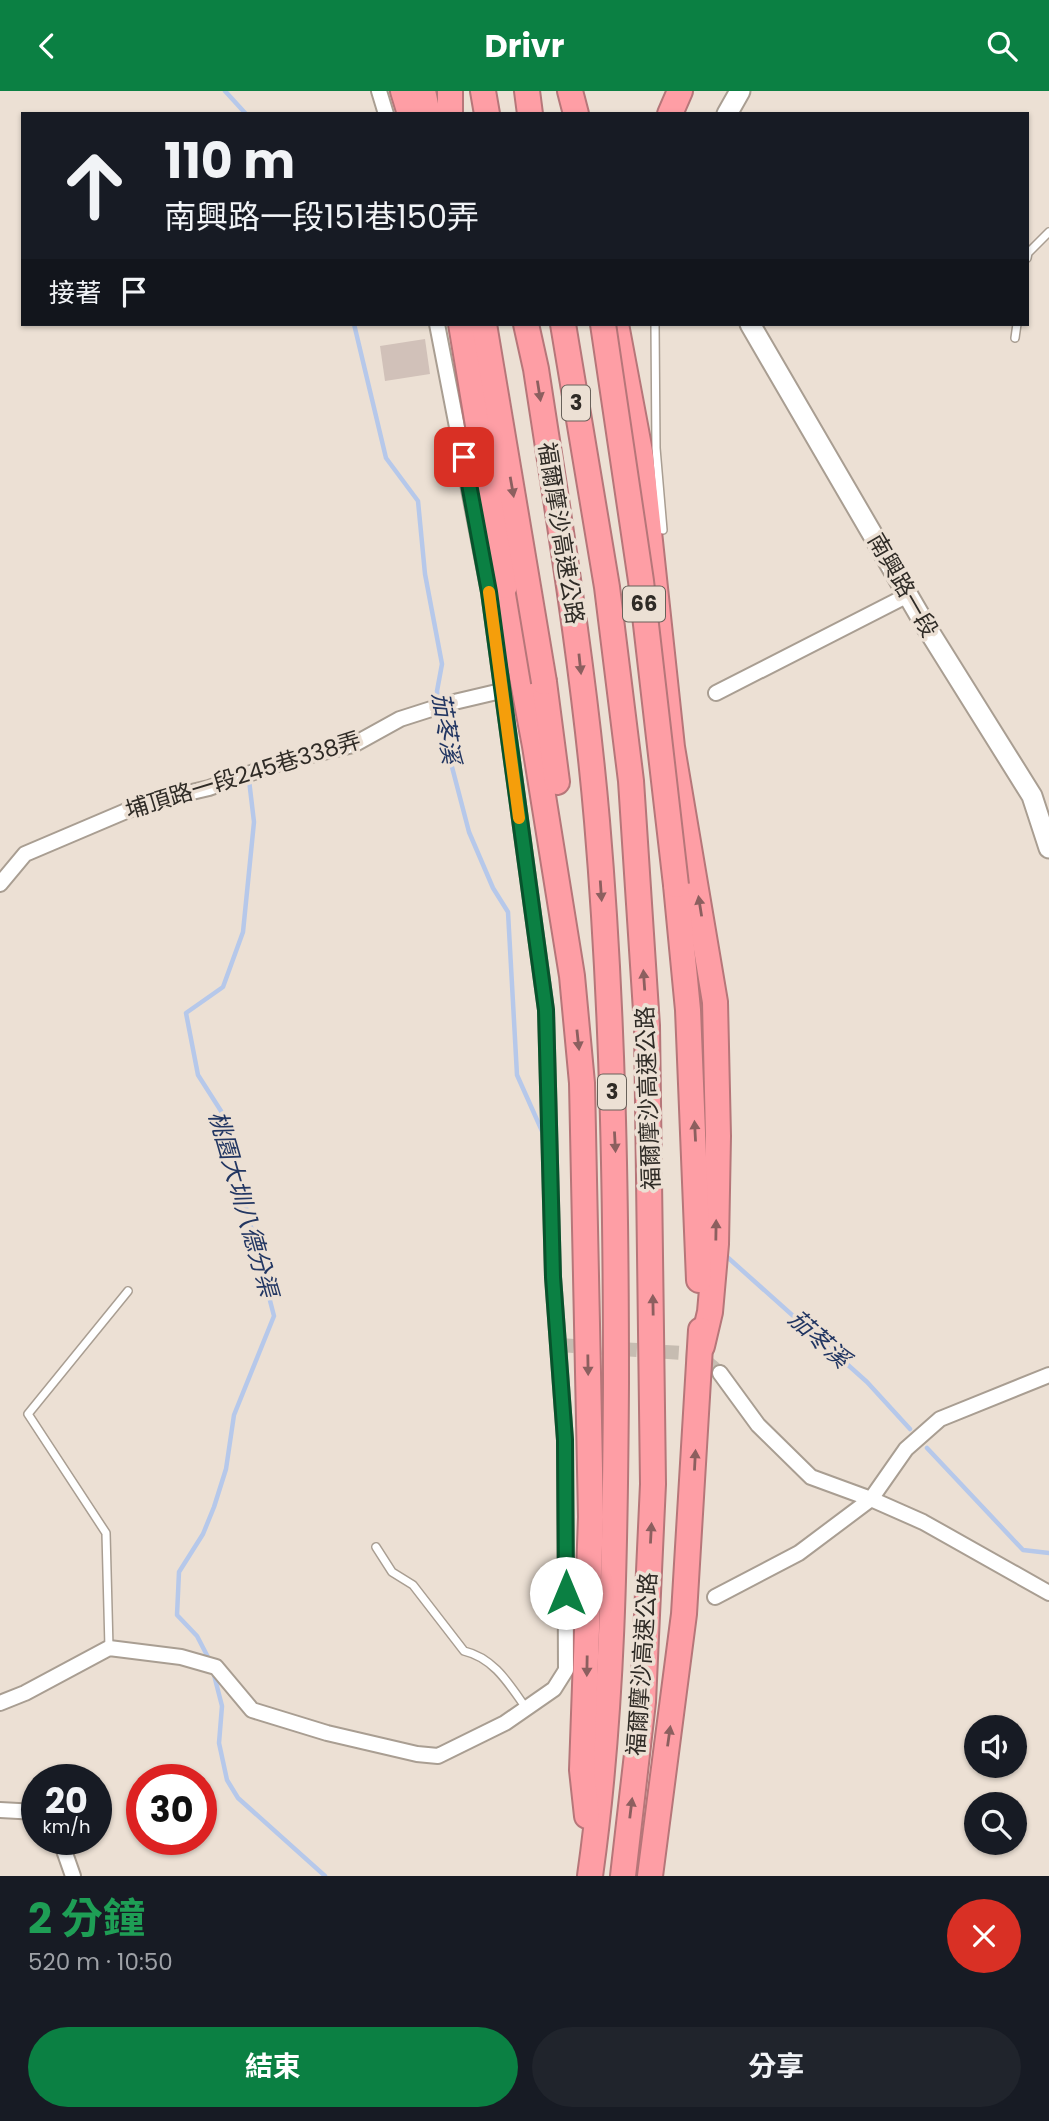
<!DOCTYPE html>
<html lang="zh-TW">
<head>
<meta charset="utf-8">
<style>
	body { margin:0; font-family:Poppins,"Noto Sans TC",sans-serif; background:#20242c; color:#f1f3f6; height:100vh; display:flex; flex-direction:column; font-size:26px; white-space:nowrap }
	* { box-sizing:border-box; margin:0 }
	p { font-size:23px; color:#9ea1a6 }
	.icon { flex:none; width:38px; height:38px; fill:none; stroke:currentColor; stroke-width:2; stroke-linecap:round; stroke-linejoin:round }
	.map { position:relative; height:1785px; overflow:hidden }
	.sheet { display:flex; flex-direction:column; background:#171b24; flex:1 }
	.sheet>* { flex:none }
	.top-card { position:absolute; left:21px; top:21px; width:1008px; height:214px; border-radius:0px; box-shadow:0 2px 5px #0004; background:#171b24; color:#f1f3f6; overflow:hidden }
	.tools { position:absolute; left:964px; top:1624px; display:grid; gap:14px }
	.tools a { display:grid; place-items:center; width:63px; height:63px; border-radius:50%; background:#171b24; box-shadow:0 2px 5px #0004; font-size:35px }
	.speed { position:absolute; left:21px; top:1673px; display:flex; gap:14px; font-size:35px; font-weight:700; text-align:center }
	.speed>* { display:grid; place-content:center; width:91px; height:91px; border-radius:50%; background:#171b24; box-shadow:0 2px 5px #0004; line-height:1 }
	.speed small { font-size:18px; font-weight:400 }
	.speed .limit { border:10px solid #d22; background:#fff; color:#111 }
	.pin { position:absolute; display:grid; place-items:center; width:60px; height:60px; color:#fff; margin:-30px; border-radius:14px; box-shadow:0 4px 10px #0006 }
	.me { position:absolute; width:77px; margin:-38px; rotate:0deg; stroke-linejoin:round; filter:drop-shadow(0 0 5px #0008) }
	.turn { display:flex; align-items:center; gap:24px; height:147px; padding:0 28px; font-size:32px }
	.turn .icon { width:91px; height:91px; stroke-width:2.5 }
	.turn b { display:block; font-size:49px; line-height:60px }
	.then { display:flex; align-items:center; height:66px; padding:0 28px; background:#0003; gap:14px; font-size:26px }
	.round { display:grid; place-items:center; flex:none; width:74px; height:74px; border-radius:37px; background:#20242c }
	.overview { display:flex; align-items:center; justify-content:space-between; height:119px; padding:0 28px }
	h1 { font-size:42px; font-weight:700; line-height:52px; color:#1e9e55 }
	.action { display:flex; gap:14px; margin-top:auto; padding:14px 28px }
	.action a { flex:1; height:80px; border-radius:42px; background:#0b8043; color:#fff; font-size:28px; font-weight:700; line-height:80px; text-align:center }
	.action a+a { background:#20242c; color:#f1f3f6 }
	header { display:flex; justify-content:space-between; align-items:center; height:91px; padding:0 28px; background:#0b8043; color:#fff; font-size:32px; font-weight:700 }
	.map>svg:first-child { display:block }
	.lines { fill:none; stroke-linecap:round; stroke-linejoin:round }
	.stream { stroke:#b6c8ea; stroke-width:4.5 }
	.building { fill:#d1c1b9 }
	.street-tunnel { stroke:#c6bcb1; stroke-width:14; stroke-dasharray:14 7; stroke-linecap:butt }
	.lane-casing { stroke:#a99e92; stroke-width:10 }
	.street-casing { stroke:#a99e92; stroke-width:18 }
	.secondary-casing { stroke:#a99e92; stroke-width:23 }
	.highway-casing { stroke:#b67679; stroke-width:28 }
	.lane { stroke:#fff; stroke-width:7 }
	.street { stroke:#fff; stroke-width:14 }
	.secondary { stroke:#fff; stroke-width:19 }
	.highway { stroke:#fe9ea5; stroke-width:24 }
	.highway-bridge-casing { stroke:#b67679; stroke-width:28; stroke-linecap:butt }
	.highway-bridge { stroke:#fe9ea5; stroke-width:24 }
	.oneway { fill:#8c5f5f }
	.route-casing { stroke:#07532c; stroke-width:18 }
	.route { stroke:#0b8043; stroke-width:12 }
	.slow { stroke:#f59e0b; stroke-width:12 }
	.labels { text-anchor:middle; stroke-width:7; stroke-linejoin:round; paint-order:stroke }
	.shield { fill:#ece0d4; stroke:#68615a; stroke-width:2 }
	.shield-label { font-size:21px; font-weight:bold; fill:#2f2b26 }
	.street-label { font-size:23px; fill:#2f2b26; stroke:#ece0d4 }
	.water-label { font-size:24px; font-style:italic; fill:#223662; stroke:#ece0d4 }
</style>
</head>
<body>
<header><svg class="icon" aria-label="back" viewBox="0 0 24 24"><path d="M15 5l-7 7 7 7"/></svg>Drivr<svg class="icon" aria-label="search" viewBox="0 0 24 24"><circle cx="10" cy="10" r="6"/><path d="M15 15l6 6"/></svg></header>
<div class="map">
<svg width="1049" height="1785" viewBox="0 0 1049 1785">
	<rect width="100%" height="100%" fill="#ece0d4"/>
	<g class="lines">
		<g class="stream">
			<polyline points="225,0 246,23"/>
			<polyline points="354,233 386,367 418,410 425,483 442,573 437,600 440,630 469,741 493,797 508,821 517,984 542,1040"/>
			<polyline points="725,1164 867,1291 910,1338"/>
			<polyline points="927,1357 1023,1459 1049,1462"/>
			<polyline points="211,1572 197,1545 177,1524 179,1481 203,1443 214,1416 226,1378 234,1324 274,1225 221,1020 198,984 186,922 223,896 243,841 254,731 249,689"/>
			<polyline points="213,1580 222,1615 219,1652 227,1689 238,1707 325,1785"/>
		</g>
	</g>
	<polygon class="building" points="425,248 430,283 385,290 380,255"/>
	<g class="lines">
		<polyline class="street-tunnel" points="560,1254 697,1263 720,1282"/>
		<g class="lane-casing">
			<g id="lane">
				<polyline points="1027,167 1028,162 1049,141"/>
				<polyline points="655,233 656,357 663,439"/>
				<polyline points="1015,247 1017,233"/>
				<path d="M 376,1456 L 392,1481 L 413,1494 L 464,1560 C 494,1567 509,1593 526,1617"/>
				<polyline points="109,1557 106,1442 28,1323 128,1200"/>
			</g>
		</g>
		<g class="street-casing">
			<g id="street">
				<polyline points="379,0 386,23"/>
				<polyline points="716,602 908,504"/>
				<polyline points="0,793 25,763 145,712 209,697 285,670 353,654 400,628 450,612 501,600"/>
				<polyline points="720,1282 758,1334 811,1386 871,1408 906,1358 940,1328 1049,1284"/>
				<polyline points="715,1506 799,1462 871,1408 923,1431 1049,1502"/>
				<polyline points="0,1612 25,1602 109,1557 181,1566 216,1576 252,1619 327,1642 417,1663 438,1665 505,1632 554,1598 566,1579 565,1349 553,1186 546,919 489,501 437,233"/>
				<polyline points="0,1719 37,1721"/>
				<polyline points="60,1748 73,1785"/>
			</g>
		</g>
		<g class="secondary-casing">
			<g id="secondary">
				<polyline points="727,23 740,0"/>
				<polyline points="750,233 927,537 1032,705 1049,757"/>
			</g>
		</g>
		<g class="highway-casing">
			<g id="highway">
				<polyline points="403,0 410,23"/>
				<polyline points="423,0 428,23"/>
				<polyline points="450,0 450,23"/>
				<polyline points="483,0 487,23"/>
				<polyline points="527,0 530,23"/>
				<polyline points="570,0 576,23"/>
				<polyline points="670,23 680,0"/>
				<path d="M 526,233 L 536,278 C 559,429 584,579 597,730 C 613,917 616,1105 616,1292 C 615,1456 613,1622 590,1785"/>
				<polyline points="563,233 607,496 631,690 647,935 653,1393 643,1611 623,1785"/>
				<polyline points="616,233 641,366 672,656 715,911 718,1045 716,1153 710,1221 702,1255"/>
				<polyline points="505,495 535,655 572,885 582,992 591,1426 582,1679 587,1725"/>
				<polyline points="544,591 557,691"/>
				<polyline points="676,794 688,919 699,1189"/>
				<polyline points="650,1785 684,1523 701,1239"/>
			</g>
		</g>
		<use href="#lane" class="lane"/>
		<use href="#street" class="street"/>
		<use href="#secondary" class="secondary"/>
		<use href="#highway" class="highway"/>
		<g class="highway-bridge-casing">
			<g id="highway-bridge">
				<polyline points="461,233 505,495"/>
				<polyline points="484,233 544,591"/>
				<polyline points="603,233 641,490 676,794"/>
			</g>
		</g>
		<use href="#highway-bridge" class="highway-bridge"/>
	</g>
	<defs><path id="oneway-solid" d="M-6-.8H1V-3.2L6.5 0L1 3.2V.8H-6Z" transform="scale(1.75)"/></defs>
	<g class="oneway">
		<use href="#oneway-solid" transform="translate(539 300) rotate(81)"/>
		<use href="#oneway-solid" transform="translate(512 396) rotate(80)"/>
		<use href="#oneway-solid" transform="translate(580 573) rotate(84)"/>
		<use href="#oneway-solid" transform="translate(601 800) rotate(86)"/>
		<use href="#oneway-solid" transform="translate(700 815) rotate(-99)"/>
		<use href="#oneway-solid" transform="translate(644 889) rotate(-94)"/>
		<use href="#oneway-solid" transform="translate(578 949) rotate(84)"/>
		<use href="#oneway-solid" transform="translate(695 1040) rotate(-93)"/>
		<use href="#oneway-solid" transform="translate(615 1051) rotate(87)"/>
		<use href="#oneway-solid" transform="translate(716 1139) rotate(-89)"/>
		<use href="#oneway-solid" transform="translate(653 1214) rotate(-91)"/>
		<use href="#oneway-solid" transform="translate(588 1274) rotate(89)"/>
		<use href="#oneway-solid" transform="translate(695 1369) rotate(-87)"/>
		<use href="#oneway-solid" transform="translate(651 1442) rotate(-87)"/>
		<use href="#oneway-solid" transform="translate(587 1575) rotate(91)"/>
		<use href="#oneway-solid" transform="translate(669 1645) rotate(-82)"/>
		<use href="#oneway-solid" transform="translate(631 1717) rotate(-83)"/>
	</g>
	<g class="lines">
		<g class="route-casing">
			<polyline id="route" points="464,366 489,501 546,919 553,1186 565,1349 566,1502"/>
		</g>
		<use href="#route" class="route"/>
		<polyline class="slow" points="489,501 519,727"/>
	</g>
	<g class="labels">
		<g class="shield">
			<rect x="562" y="294.5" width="28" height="35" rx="5"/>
			<rect x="623" y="495.5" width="42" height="35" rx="5"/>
			<rect x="598" y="983.5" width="28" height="35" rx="5"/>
		</g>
		<g class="shield-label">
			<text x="576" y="319">3</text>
			<text x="644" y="520">66</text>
			<text x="612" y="1008">3</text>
		</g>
		<g class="street-label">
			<text transform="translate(561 442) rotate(81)" y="8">福爾摩沙高速公路</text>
			<text transform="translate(903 494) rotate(60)" y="8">南興路一段</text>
			<text transform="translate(243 684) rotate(-17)" y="8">埔頂路一段245巷338弄</text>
			<text transform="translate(648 1007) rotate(-92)" y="8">福爾摩沙高速公路</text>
			<text transform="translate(642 1573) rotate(-86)" y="8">福爾摩沙高速公路</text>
		</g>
		<g class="water-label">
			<text transform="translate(446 637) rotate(81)" y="8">茄苳溪</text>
			<text transform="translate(243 1113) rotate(74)" y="8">桃園大圳八德分渠</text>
			<text transform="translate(819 1248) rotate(42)" y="8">茄苳溪</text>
		</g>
	</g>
</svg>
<div class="tools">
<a><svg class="icon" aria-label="sound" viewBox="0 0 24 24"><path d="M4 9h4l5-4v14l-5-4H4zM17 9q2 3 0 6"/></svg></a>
<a><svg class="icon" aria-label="search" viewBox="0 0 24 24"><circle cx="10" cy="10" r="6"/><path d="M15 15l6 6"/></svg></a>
</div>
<div class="speed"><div>20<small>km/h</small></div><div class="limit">30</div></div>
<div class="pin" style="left:464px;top:366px;background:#d93025"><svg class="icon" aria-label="arrive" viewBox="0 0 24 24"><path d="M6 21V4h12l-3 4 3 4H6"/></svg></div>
<svg class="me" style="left:566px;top:1502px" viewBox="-20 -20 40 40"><circle r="19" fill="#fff"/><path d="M0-13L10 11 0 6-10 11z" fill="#0b8043"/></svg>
<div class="top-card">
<div class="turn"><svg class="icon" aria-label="ahead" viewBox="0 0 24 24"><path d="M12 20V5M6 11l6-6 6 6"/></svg><div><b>110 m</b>南興路一段151巷150弄</div></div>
<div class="then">接著<svg class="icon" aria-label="arrive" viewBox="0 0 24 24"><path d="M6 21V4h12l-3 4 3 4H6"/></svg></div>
</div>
</div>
<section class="sheet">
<div class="overview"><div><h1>2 分鐘</h1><p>520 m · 10:50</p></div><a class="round" style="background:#d93025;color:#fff"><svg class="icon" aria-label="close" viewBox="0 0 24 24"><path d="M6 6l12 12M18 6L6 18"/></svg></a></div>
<div class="action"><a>結束</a><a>分享</a></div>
</section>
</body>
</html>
